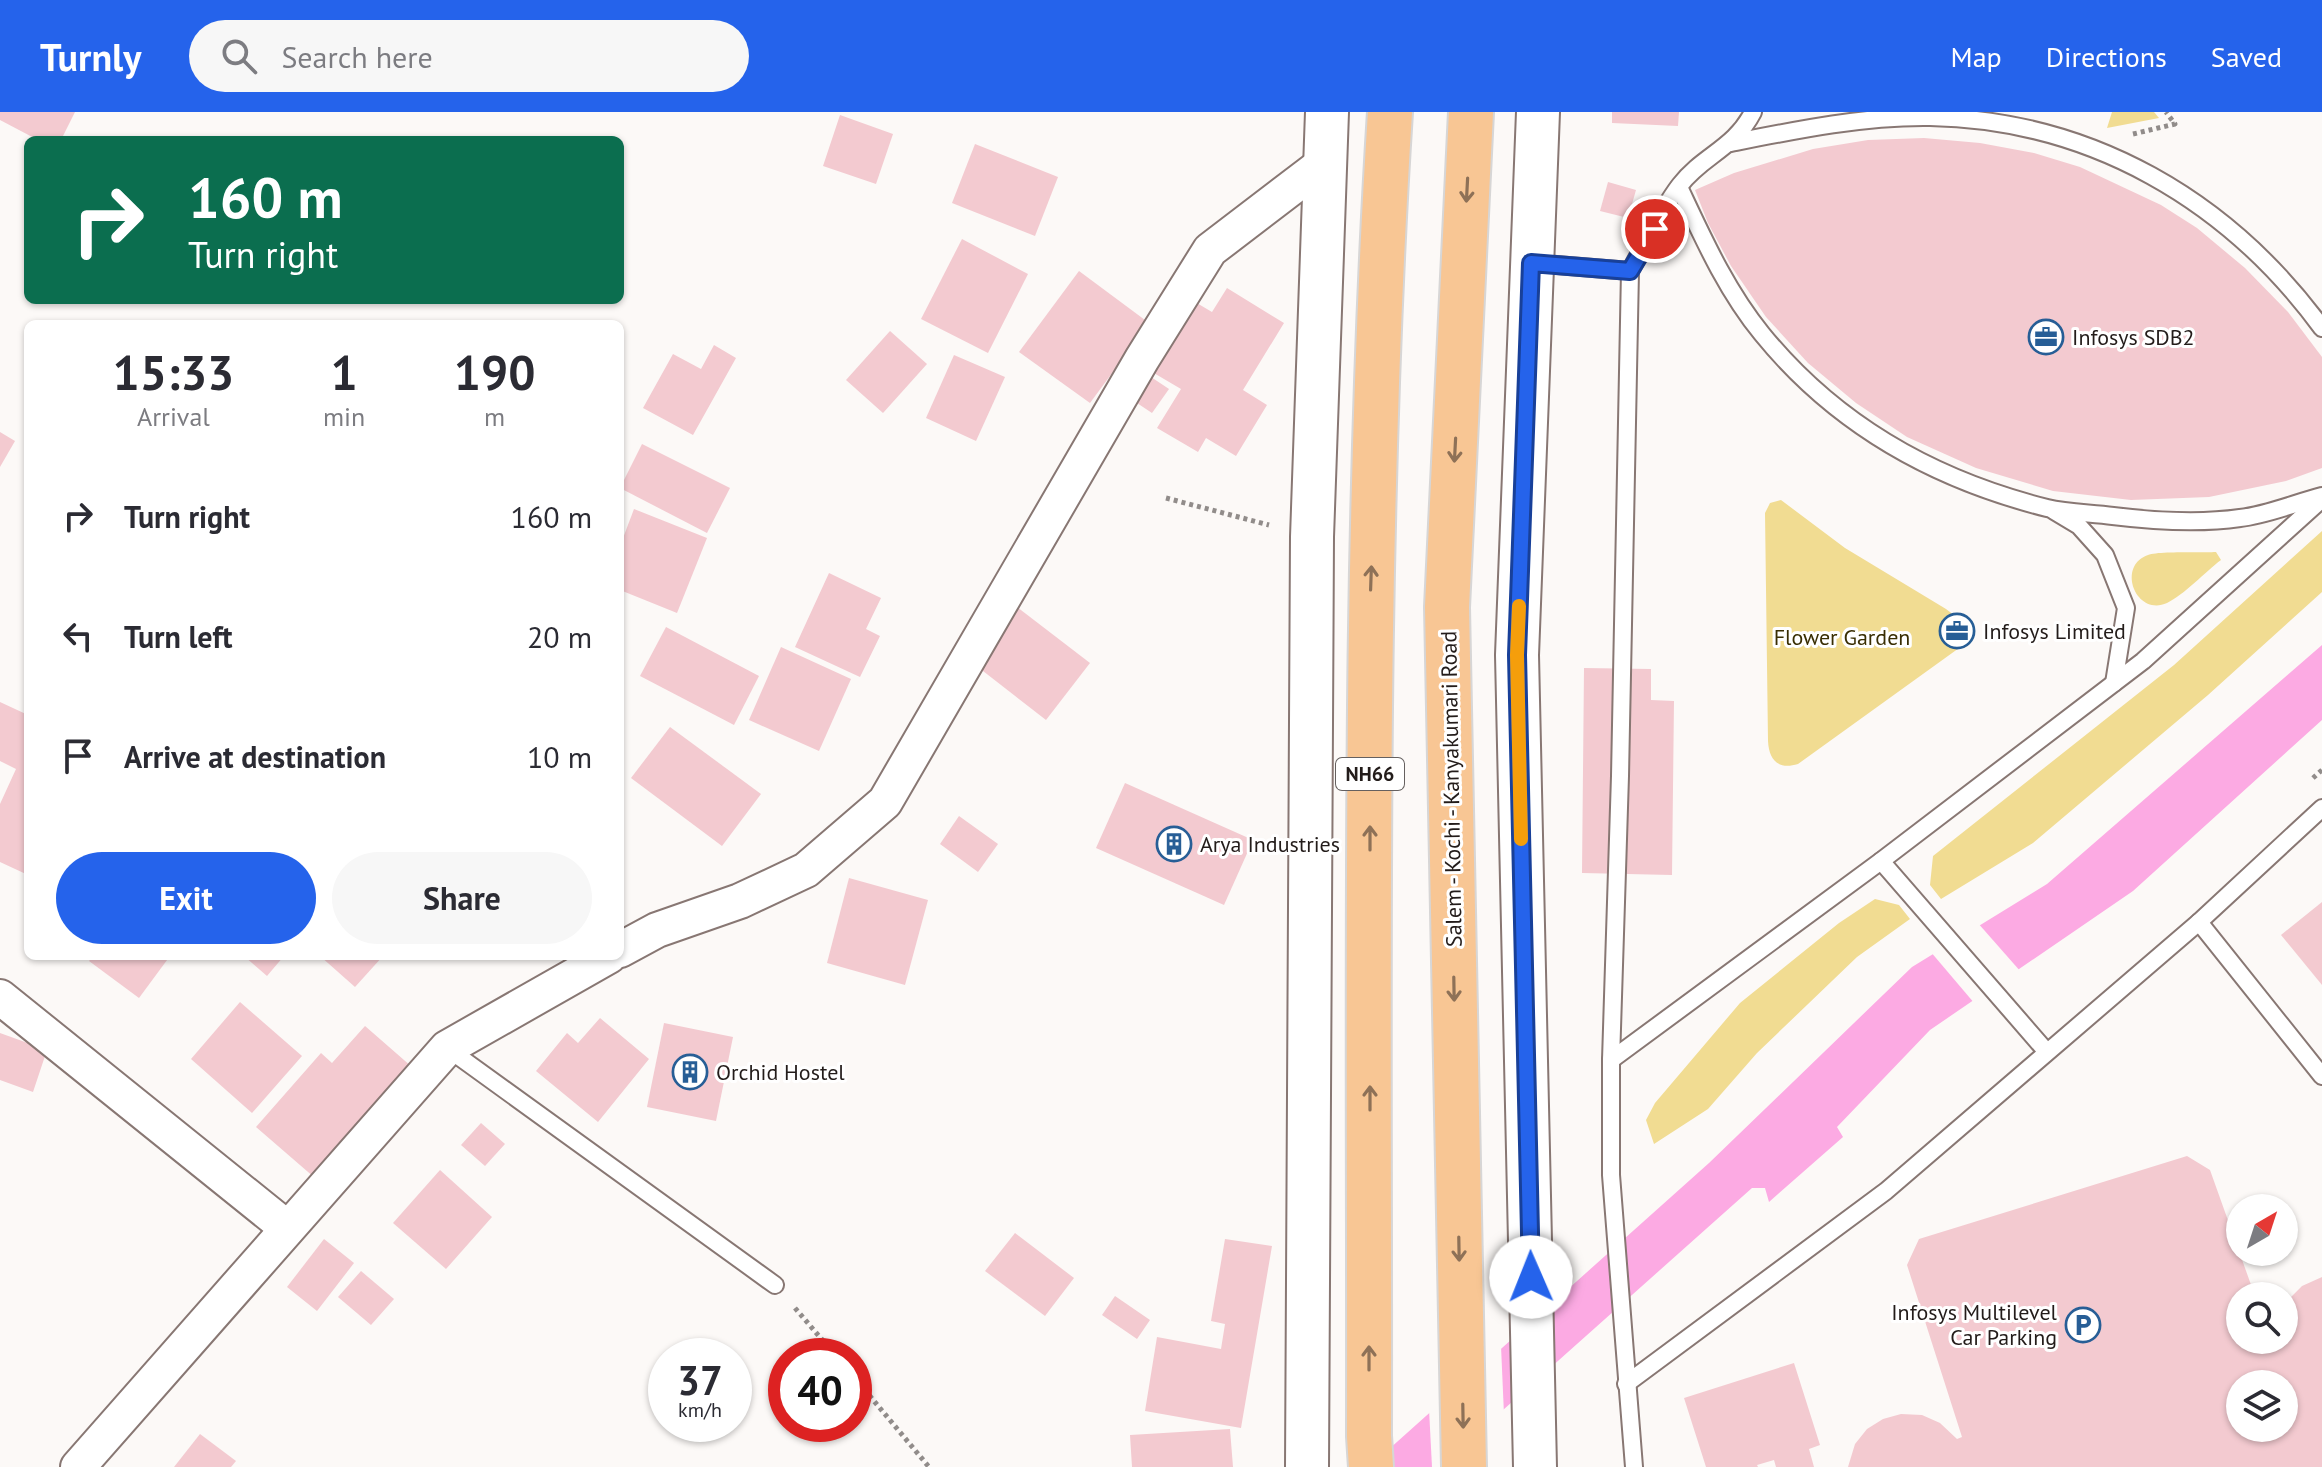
<!DOCTYPE html>
<html lang="en">
<head>
<meta charset="utf-8">
<style>
	body { margin:0; font-family:"PT Sans",sans-serif; background:#f7f7f7; color:#2b2b33; height:100vh; display:flex; flex-direction:column; font-size:30px; white-space:nowrap }
	* { box-sizing:border-box; margin:0 }
	p { font-size:26px; color:#7c7c81 }
	.icon { flex:none; width:44px; height:44px; fill:none; stroke:currentColor; stroke-width:2; stroke-linecap:round; stroke-linejoin:round }
	.map { position:relative; flex:1; overflow:hidden }
	.details { position:absolute; left:24px; top:208px; width:600px; height:640px; display:flex; flex-direction:column; background:#fff; border-radius:12px; box-shadow:0 2px 6px #0004 }
	.details>* { flex:none }
	.hud { position:absolute; left:24px; top:24px; width:600px; height:168px; border-radius:12px; box-shadow:0 2px 6px #0004; background:#0b6e4f; color:#fff; overflow:hidden }
	.needle { width:52px; rotate:39deg }
	.tools { position:absolute; left:2226px; top:1082px; display:grid; gap:16px }
	.tools a { display:grid; place-items:center; width:72px; height:72px; border-radius:50%; background:#fff; box-shadow:0 2px 6px #0004; font-size:40px }
	.speed { position:absolute; left:648px; top:1226px; display:flex; gap:16px; font-size:40px; font-weight:700; text-align:center }
	.speed>* { display:grid; place-content:center; width:104px; height:104px; border-radius:50%; background:#fff; box-shadow:0 2px 6px #0004; line-height:1 }
	.speed small { font-size:20px; font-weight:400 }
	.speed .limit { border:12px solid #d22; background:#fff; color:#111 }
	.pin { position:absolute; display:grid; place-items:center; width:68px; height:68px; color:#fff; margin:-34px; border:4px solid #fff; border-radius:50%; box-shadow:0 2px 8px #0007 }
	.me { position:absolute; width:88px; margin:-44px; rotate:359deg; stroke-linejoin:round; filter:drop-shadow(0 0 6px #0008) }
	.turn { display:flex; align-items:center; gap:28px; height:168px; padding:0 32px; font-size:36px }
	.turn .icon { width:104px; height:104px; stroke-width:2.5 }
	.turn b { display:block; font-size:56px; line-height:68px }
	.eta { display:flex; justify-content:space-evenly; align-items:center; height:136px; text-align:center }
	.eta b { font-size:48px; font-weight:800; line-height:56px }
	.action { display:flex; gap:16px; margin-top:auto; padding:16px 32px }
	.action a { flex:1; height:92px; border-radius:48px; background:#2563eb; color:#fff; font-size:32px; font-weight:800; line-height:92px; text-align:center }
	.action a+a { background:#f7f7f7; color:#2b2b33 }
	ul { padding:0; list-style:none }
	li { display:flex; align-items:center; gap:24px; height:120px; padding:0 32px }
	li div { flex:1 }
	li b { display:block; font-size:30px }
	li em { font-style:normal }
	header { display:flex; align-items:center; gap:48px; box-sizing:border-box; height:112px; padding:0 40px; background:#2563eb; color:#fff }
	header strong { font-size:38px }
	nav { display:flex; gap:44px; margin-inline-start:auto; font-size:28px }
	.search { width:560px; height:72px; background:#f7f7f7; display:flex; align-items:center; gap:20px; box-sizing:border-box; padding:0 28px; border-radius:44px; color:#7c7c81; font-size:30px }
	.map>svg:first-child { display:block }
	.green { fill:#f1dc92 }
	.water { fill:#fcaae3 }
	.pier { fill:#fcf9f7 }
	.building { fill:#f3cad0; fill-rule:evenodd }
	.lines { fill:none; stroke-linecap:round; stroke-linejoin:round }
	.service-casing { stroke:#887773; stroke-width:20 }
	.minor-casing { stroke:#887773; stroke-width:38 }
	.tertiary-casing { stroke:#887773; stroke-width:46 }
	.trunk-casing { stroke:#d7d6d6; stroke-width:48 }
	.path { stroke:#918c8a; stroke-width:5; stroke-dasharray:4 4; stroke-linecap:butt }
	.service { stroke:#fff; stroke-width:16 }
	.minor { stroke:#fff; stroke-width:34 }
	.tertiary { stroke:#fff; stroke-width:42 }
	.trunk { stroke:#f8c694; stroke-width:44 }
	.oneway { stroke:#8e7157 }
	.route-casing { stroke:#184099; stroke-width:20 }
	.route { stroke:#2563eb; stroke-width:14 }
	.slow { stroke:#f59e0b; stroke-width:14 }
	.labels { text-anchor:middle; stroke-width:6; stroke-linejoin:round; paint-order:stroke }
	.shield { fill:#fff; stroke:#65605f; stroke-width:2 }
	.shield-label { font-size:20px; font-weight:bold; fill:#231c1a }
	.poi-label { font-size:22px; fill:#231c1a; stroke:#fff; text-anchor:start }
	.park-label { font-size:22px; fill:#392e03; stroke:#fff }
	.street-label { font-size:22px; fill:#231c1a; stroke:#fff }
</style>
</head>
<body>
<header>
<strong>Turnly</strong>
<div class="search"><svg class="icon" aria-label="search" viewBox="0 0 24 24"><circle cx="10" cy="10" r="6"/><path d="M15 15l6 6"/></svg>Search here</div>
<nav><a>Map</a><a>Directions</a><a>Saved</a></nav>
</header>
<div class="map">
<svg width="2322" height="1355" viewBox="0 0 2322 1355">
	<rect width="100%" height="100%" fill="#fcf9f7"/>
	<g class="green">
		<polygon points="2112,0 2154,0 2159,6 2107,16"/>
		<path d="M 1781,388 L 1845,436 L 1946,497 L 1967,513 L 1972,524 L 1966,531 L 1798,652 C 1778,658 1769,648 1768,629 L 1765,401 L 1770,391 Z"/>
		<polygon points="2322,419 2322,480 2208,583 2033,731 1941,787 1930,773 1933,744 2174,553"/>
		<path d="M 2216,440 L 2221,448 C 2205,460 2184,483 2167,491 C 2136,505 2116,454 2148,443 C 2159,439 2201,441 2216,440 Z"/>
		<polygon points="1875,787 1899,793 1910,807 1857,845 1757,941 1708,997 1654,1032 1646,1008 1655,991 1740,891 1839,811"/>
	</g>
	<polygon class="water" points="2322,533 2322,608 2133,779 1930,918 1837,1015 1843,1025 1769,1090 1765,1076 1752,1076 1439,1355 1369,1355 1709,1051 1912,855 2047,772"/>
	<g class="pier">
		<polygon points="1977,810 2021,860 1975,892 1930,839"/>
		<polygon points="1501,1234 1504,1303 1445,1355 1432,1355 1429,1297"/>
	</g>
	<g class="building">
		<polygon points="0,0 75,0 61,28 38,28 0,8"/>
		<polygon points="1612,0 1679,0 1678,14 1612,11"/>
		<polygon points="840,3 893,22 876,72 823,54"/>
		<polygon points="1924,26 1980,31 2034,41 2080,55 2161,93 2197,116 2245,156 2288,200 2322,245 2322,356 2286,369 2209,385 2131,388 2053,379 1976,356 1907,325 1856,291 1808,251 1766,205 1731,154 1708,111 1695,78 1734,61 1813,37 1868,28"/>
		<polygon points="975,32 1058,65 1035,124 952,91"/>
		<polygon points="1608,70 1636,78 1628,106 1600,99"/>
		<polygon points="962,127 1028,162 988,241 921,207"/>
		<polygon points="1079,159 1149,211 1090,291 1019,240"/>
		<polygon points="1227,176 1284,211 1243,278 1267,293 1236,344 1206,326 1198,340 1157,316 1181,277 1147,257 1190,187 1212,200"/>
		<polygon points="890,219 927,252 883,301 846,268"/>
		<polygon points="714,233 736,246 693,323 643,296 673,242 701,257"/>
		<polygon points="954,243 1005,265 976,329 926,306"/>
		<polygon points="1145,261 1169,277 1152,301 1128,285"/>
		<polygon points="0,320 15,329 0,355"/>
		<polygon points="642,332 730,376 707,421 620,376"/>
		<polygon points="634,397 707,426 677,501 620,478 620,434"/>
		<polygon points="829,461 881,486 866,517 880,524 860,565 795,535"/>
		<polygon points="1017,495 1090,551 1046,608 974,552"/>
		<polygon points="666,515 759,564 734,613 640,564"/>
		<polygon points="781,535 851,567 819,639 749,608"/>
		<polygon points="1584,556 1651,557 1651,588 1674,589 1672,763 1582,761"/>
		<polygon points="0,590 28,603 28,763 0,750 0,692 16,657 0,649"/>
		<polygon points="670,615 761,682 722,734 631,666"/>
		<polygon points="1125,671 1253,728 1224,793 1096,736"/>
		<polygon points="959,704 998,732 978,760 940,732"/>
		<polygon points="849,766 928,788 905,873 827,851"/>
		<polygon points="2322,790 2322,873 2281,823"/>
		<polygon points="93,844 170,844 139,886 89,849"/>
		<polygon points="244,844 284,844 267,864"/>
		<polygon points="320,844 383,844 355,875"/>
		<polygon points="240,890 302,944 252,1001 191,947"/>
		<polygon points="600,906 649,947 598,1010 536,959 567,921 578,931"/>
		<polygon points="664,911 733,925 716,1009 647,995"/>
		<polygon points="365,914 412,955 315,1066 256,1015 321,941 332,951"/>
		<polygon points="0,921 47,938 33,980 0,968"/>
		<polygon points="481,1011 505,1032 485,1054 461,1033"/>
		<path d="M 2187,1044 L 2210,1058 L 2255,1184 L 2240,1184 L 2240,1228 L 2284,1228 L 2284,1198 L 2288,1188 L 2302,1174 L 2322,1165 L 2322,1355 L 1848,1355 L 1855,1332 L 1867,1317 L 1883,1307 L 1901,1302 L 1922,1303 L 1940,1311 L 1957,1327 L 1962,1325 L 1907,1153 L 1919,1127 ZM 2240,1272 L 2284,1272 L 2284,1316 L 2240,1316 Z"/>
		<polygon points="440,1058 492,1105 446,1157 393,1111"/>
		<polygon points="1015,1121 1074,1166 1045,1204 985,1159"/>
		<polygon points="324,1127 354,1151 317,1199 287,1175"/>
		<polygon points="1225,1127 1272,1134 1241,1316 1145,1299 1157,1225 1221,1237 1225,1212 1211,1209"/>
		<polygon points="361,1159 394,1187 371,1213 338,1185"/>
		<polygon points="1115,1184 1150,1208 1137,1227 1102,1203"/>
		<polygon points="1794,1251 1820,1333 1809,1337 1814,1355 1776,1355 1774,1348 1757,1353 1758,1355 1706,1355 1684,1286"/>
		<polygon points="1230,1317 1233,1355 1132,1355 1130,1323"/>
		<polygon points="200,1322 236,1349 231,1355 174,1355"/>
	</g>
	<g class="lines">
		<g class="service-casing">
			<g id="service">
				<path d="M 1731,31 C 1796,18 1864,4 1930,5 C 2091,8 2228,88 2322,216"/>
				<path d="M 1679,75 C 1703,126 1726,178 1762,222 C 1836,313 1935,368 2047,396 C 2068,401 2091,401 2113,404 C 2154,409 2199,412 2240,406 C 2267,403 2295,391 2322,384"/>
				<polyline points="1533,151 1630,159 1620,664 1611,948 1611,1063 1634,1355"/>
				<path d="M 1630,159 C 1646,131 1660,99 1680,73 C 1703,43 1734,37 1753,0"/>
				<polyline points="2054,399 2079,414 2105,443 2126,496 2114,571"/>
				<polyline points="1881,749 2046,939"/>
				<polyline points="2199,810 2322,964"/>
				<polyline points="447,936 775,1173"/>
				<polyline points="1611,948 1881,749 2143,549 2322,387"/>
				<polyline points="1626,1272 1886,1079 2199,810 2322,696"/>
			</g>
		</g>
		<g class="minor-casing">
			<g id="minor">
				<polyline points="620,838 657,818 740,789 806,758 885,690 1142,247 1210,138 1324,51"/>
				<polyline points="0,885 287,1116"/>
				<polyline points="78,1355 447,936 609,844"/>
			</g>
		</g>
		<g class="tertiary-casing">
			<g id="tertiary">
				<polyline points="1307,1355 1312,425 1327,0"/>
				<polyline points="1535,1355 1517,543 1538,0"/>
			</g>
		</g>
		<g class="trunk-casing">
			<g id="trunk">
				<path d="M 1371,1355 L 1369,1324 C 1370,883 1362,440 1390,0"/>
				<polyline points="1464,1355 1447,495 1471,0"/>
			</g>
		</g>
		<g class="path">
			<polyline points="2133,22 2175,12 2166,0"/>
			<polyline points="1166,386 1269,413"/>
			<polyline points="2313,666 2322,658"/>
			<polyline points="795,1196 836,1244"/>
			<polyline points="854,1265 929,1355"/>
		</g>
		<use href="#service" class="service"/>
		<use href="#minor" class="minor"/>
		<use href="#tertiary" class="tertiary"/>
		<use href="#trunk" class="trunk"/>
	</g>
	<defs><path id="oneway-shaft" d="M-6 0H5M1.5-3L5.5 0L1.5 3" fill="none" stroke-width="1.6" stroke-linecap="round" stroke-linejoin="round" transform="scale(2)"/></defs>
	<g class="oneway">
		<use href="#oneway-shaft" transform="translate(1467 78) rotate(93)"/>
		<use href="#oneway-shaft" transform="translate(1455 338) rotate(93)"/>
		<use href="#oneway-shaft" transform="translate(1371 466) rotate(-88)"/>
		<use href="#oneway-shaft" transform="translate(1370 726) rotate(-90)"/>
		<use href="#oneway-shaft" transform="translate(1454 877) rotate(89)"/>
		<use href="#oneway-shaft" transform="translate(1370 986) rotate(-90)"/>
		<use href="#oneway-shaft" transform="translate(1459 1137) rotate(89)"/>
		<use href="#oneway-shaft" transform="translate(1369 1246) rotate(-90)"/>
		<use href="#oneway-shaft" transform="translate(1463 1304) rotate(89)"/>
	</g>
	<g class="lines">
		<g class="route-casing">
			<polyline id="route" points="1531,1165 1517,543 1531,151 1630,159 1655,117"/>
		</g>
		<use href="#route" class="route"/>
		<polyline class="slow" points="1519,494 1517,543 1521,727"/>
	</g>
	<defs>
		<g id="office-ring" transform="scale(1.8)"><circle r="9.5" fill="#fff" stroke="#275e96" stroke-width="1.5"/><path d="M-6-3h4V-5.5h4V-3h4V5H-6ZM-1-4.5V-3h2v-1.5ZM-6 0V1H6V0Z" fill="#275e96"/></g>
		<g id="building-ring" transform="scale(1.8)"><circle r="9.5" fill="#fff" stroke="#275e96" stroke-width="1.5"/><path d="M-4-6H4V6H1V3H-1V6H-4ZM-2.5-4.3h1.7v1.8h-1.7ZM.8-4.3h1.7v1.8H.8ZM-2.5-1h1.7V.8h-1.7ZM.8-1h1.7V.8H.8Z" fill="#275e96"/></g>
		<g id="parking-ring" transform="scale(1.8)"><circle r="9.5" fill="#fff" stroke="#275e96" stroke-width="1.5"/><path d="M-3.5-5.5H1a3.5 3.5 0 0 1 0 7H-1V5.5H-3.5ZM-1-3.4V-.6H.8a1.4 1.4 0 0 0 0-2.8Z" fill="#275e96"/></g>
	</defs>
	<g fill-rule="evenodd">
		<use href="#office-ring" x="2046" y="225"/>
		<use href="#office-ring" x="1957" y="519"/>
		<use href="#building-ring" x="1174" y="732"/>
		<use href="#building-ring" x="690" y="960"/>
		<use href="#parking-ring" x="2083" y="1213"/>
	</g>
	<g class="labels">
		<rect class="shield" x="1336" y="646" width="68" height="32" rx="6"/>
		<g class="shield-label">
			<text x="1370" y="669">NH66</text>
		</g>
		<g class="poi-label">
			<text x="2072" y="233">Infosys SDB2</text>
			<text x="1983" y="527">Infosys Limited</text>
			<text x="1200" y="740">Arya Industries</text>
			<text x="716" y="968">Orchid Hostel</text>
			<text x="2057" y="1208" text-anchor="end">Infosys Multilevel<tspan x="2057" dy="25">Car Parking</tspan></text>
		</g>
		<g class="park-label">
			<text x="1842" y="533">Flower Garden</text>
		</g>
		<g class="street-label">
			<text transform="translate(1451 677) rotate(-91)" y="8">Salem - Kochi - Kanyakumari Road</text>
		</g>
	</g>
</svg>
<div class="tools">
<a><svg class="needle" viewBox="-14 -14 28 28"><path d="M0-13l5 13h-10z" fill="#e53935"/><path d="M0 13l5-13h-10z" fill="#7c7c81"/></svg></a>
<a><svg class="icon" aria-label="search" viewBox="0 0 24 24"><circle cx="10" cy="10" r="6"/><path d="M15 15l6 6"/></svg></a>
<a><svg class="icon" aria-label="layers" viewBox="0 0 24 24"><path d="M12 4l9 5-9 5-9-5zM3 14l9 5 9-5"/></svg></a>
</div>
<div class="speed"><div>37<small>km/h</small></div><div class="limit">40</div></div>
<div class="pin" style="left:1655px;top:117px;background:#d93025"><svg class="icon" aria-label="arrive" viewBox="0 0 24 24"><path d="M6 21V4h12l-3 4 3 4H6"/></svg></div>
<svg class="me" style="left:1531px;top:1165px" viewBox="-20 -20 40 40"><circle r="19" fill="#fff"/><path d="M0-13L10 11 0 6-10 11z" fill="#2563eb"/></svg>
<div class="hud">
<div class="turn"><svg class="icon" aria-label="right" viewBox="0 0 24 24"><path d="M7 20v-9h11M14 6l5 5-5 5"/></svg><div><b>160 m</b>Turn right</div></div>
</div>
<section class="details">
<div class="eta">
<div><b>15:33</b><p>Arrival</p></div>
<div><b>1</b><p>min</p></div>
<div><b>190</b><p>m</p></div>
</div>
<ul>
<li><svg class="icon" aria-label="right" viewBox="0 0 24 24"><path d="M7 20v-9h11M14 6l5 5-5 5"/></svg><div><b>Turn right</b></div><em>160 m</em></li>
<li><svg class="icon" aria-label="left" viewBox="0 0 24 24"><path d="M17 20v-9H6M10 6l-5 5 5 5"/></svg><div><b>Turn left</b></div><em>20 m</em></li>
<li><svg class="icon" aria-label="arrive" viewBox="0 0 24 24"><path d="M6 21V4h12l-3 4 3 4H6"/></svg><div><b>Arrive at destination</b></div><em>10 m</em></li>
</ul>
<div class="action"><a>Exit</a><a>Share</a></div>
</section>
</div>
</body>
</html>
